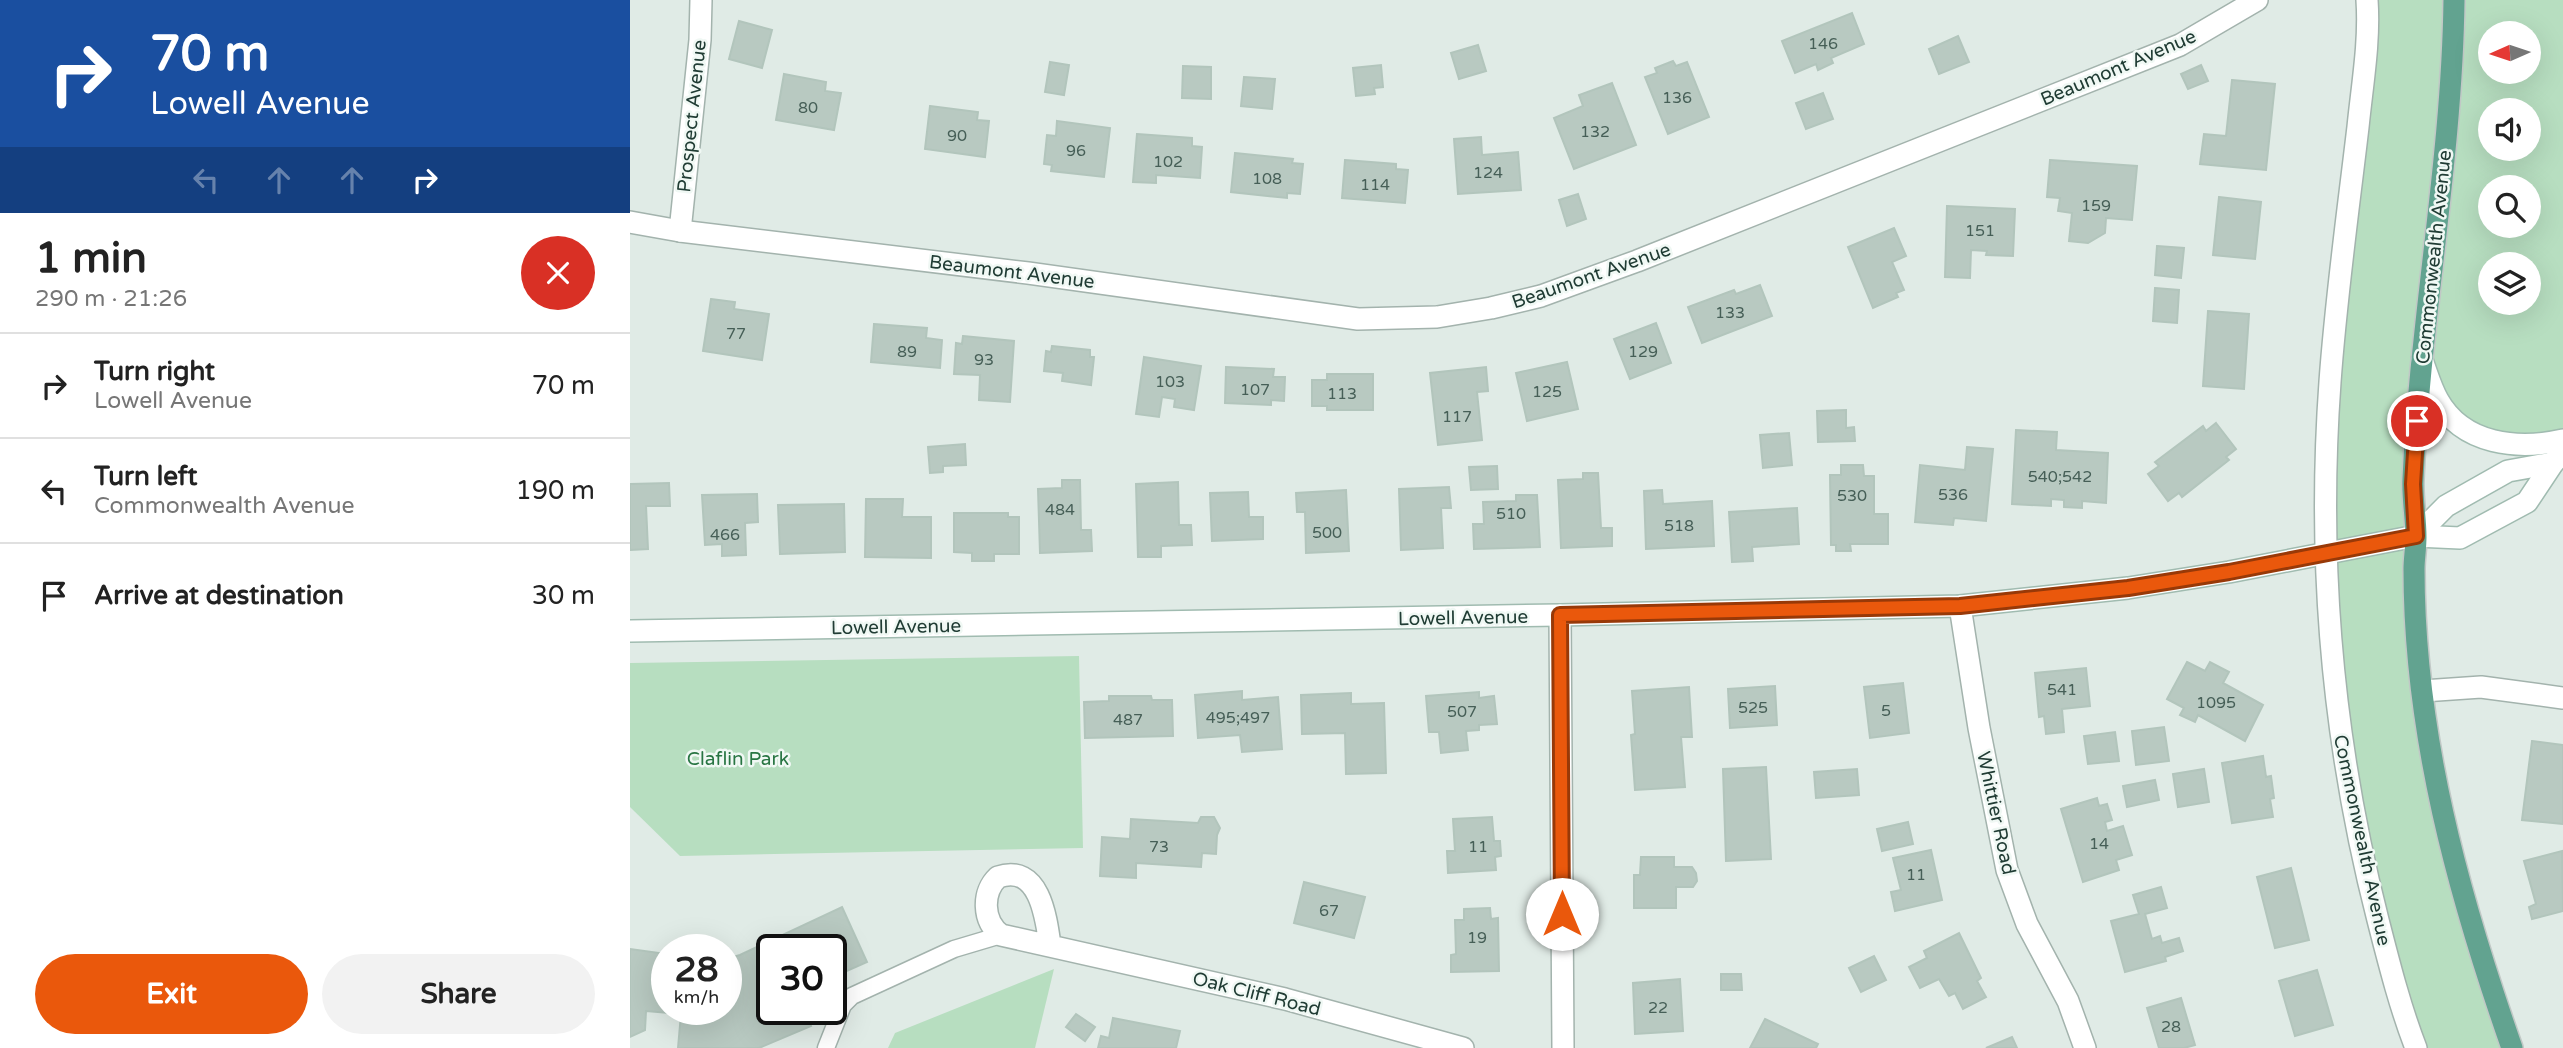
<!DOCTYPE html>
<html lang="en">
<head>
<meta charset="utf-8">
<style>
	body { margin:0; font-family:"Varela Round",sans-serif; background:#f2f2f2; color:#222; height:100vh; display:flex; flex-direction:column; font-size:26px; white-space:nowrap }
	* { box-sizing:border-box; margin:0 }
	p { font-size:23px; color:#767676 }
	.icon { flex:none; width:38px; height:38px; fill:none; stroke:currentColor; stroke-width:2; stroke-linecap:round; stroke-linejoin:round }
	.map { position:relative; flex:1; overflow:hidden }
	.details { display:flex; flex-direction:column; background:#fff; width:630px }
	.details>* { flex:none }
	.banner { background:#1a4fa0; color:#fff; overflow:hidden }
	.needle { width:46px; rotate:267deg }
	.buttons { position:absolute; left:1848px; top:21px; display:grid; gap:14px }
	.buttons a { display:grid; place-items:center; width:63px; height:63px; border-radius:50%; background:#fff; box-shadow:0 7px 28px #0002; font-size:35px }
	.speed { position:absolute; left:21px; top:934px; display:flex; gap:14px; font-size:35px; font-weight:700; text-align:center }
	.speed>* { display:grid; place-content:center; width:91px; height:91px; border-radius:50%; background:#fff; box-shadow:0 7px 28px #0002; line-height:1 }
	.speed small { font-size:18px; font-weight:400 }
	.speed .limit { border:4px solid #111; border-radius:10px; background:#fff; color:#111 }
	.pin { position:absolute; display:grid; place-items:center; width:60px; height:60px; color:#fff; margin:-30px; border:4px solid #fff; border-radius:50%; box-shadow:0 2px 7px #0007 }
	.me { position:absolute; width:77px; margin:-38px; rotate:0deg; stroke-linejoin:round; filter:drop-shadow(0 0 5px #0008) }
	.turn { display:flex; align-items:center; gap:24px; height:147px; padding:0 35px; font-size:32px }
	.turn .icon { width:91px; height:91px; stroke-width:2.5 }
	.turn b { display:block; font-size:49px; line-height:60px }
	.lanes { display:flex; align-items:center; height:66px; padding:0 35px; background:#0003; justify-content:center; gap:35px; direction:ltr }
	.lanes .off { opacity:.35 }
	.round { display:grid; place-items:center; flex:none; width:74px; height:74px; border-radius:37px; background:#f2f2f2 }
	.overview { display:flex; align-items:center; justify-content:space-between; height:119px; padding:0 35px }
	h1 { font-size:42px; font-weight:800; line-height:52px }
	.primary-button { display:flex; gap:14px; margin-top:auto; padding:14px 35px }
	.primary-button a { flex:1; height:80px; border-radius:42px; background:#ea580c; color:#fff; font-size:28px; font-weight:800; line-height:80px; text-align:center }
	.primary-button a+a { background:#f2f2f2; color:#222 }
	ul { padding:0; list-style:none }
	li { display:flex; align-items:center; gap:21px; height:105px; padding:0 35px; border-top:2px solid #e0e0e0 }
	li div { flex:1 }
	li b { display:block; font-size:26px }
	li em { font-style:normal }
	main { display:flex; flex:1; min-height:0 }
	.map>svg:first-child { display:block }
	.green { fill:#b7dec0; fill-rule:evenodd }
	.building { fill:#b8c9c1; stroke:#b2c5bc; stroke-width:2 }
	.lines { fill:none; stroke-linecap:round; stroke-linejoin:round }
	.lane-casing { stroke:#a3b3ad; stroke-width:19 }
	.street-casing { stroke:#a3b3ad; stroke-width:24 }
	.secondary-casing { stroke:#a0bbb0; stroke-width:24 }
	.primary-casing { stroke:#c1c8c6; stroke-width:24 }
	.lane { stroke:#fff; stroke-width:16 }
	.street { stroke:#fff; stroke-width:21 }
	.secondary { stroke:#fff; stroke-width:21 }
	.primary { stroke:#62a390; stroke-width:21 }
	.route-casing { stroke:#983908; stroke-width:18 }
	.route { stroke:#ea580c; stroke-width:12 }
	.labels { text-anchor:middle; stroke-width:5; stroke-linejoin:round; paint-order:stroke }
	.number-label { font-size:16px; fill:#465f57 }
	.street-label { font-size:19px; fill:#203c34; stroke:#f0f8f4 }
	.park-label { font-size:19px; fill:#287543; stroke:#f0f8f4 }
</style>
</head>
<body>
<main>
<section class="details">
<div class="banner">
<div class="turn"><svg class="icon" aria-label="right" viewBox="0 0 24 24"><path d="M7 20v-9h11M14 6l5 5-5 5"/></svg><div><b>70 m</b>Lowell Avenue</div></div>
<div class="lanes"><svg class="icon off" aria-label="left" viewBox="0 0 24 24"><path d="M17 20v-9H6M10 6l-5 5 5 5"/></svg><svg class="icon off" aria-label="ahead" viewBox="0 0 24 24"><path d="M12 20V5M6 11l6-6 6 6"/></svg><svg class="icon off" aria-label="ahead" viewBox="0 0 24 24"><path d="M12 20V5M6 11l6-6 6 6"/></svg><svg class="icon" aria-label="right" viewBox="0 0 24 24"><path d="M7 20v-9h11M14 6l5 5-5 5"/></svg></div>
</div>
<div class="overview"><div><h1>1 min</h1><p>290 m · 21:26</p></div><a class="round" style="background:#d93025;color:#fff"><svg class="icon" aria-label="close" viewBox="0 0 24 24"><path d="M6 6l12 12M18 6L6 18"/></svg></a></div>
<ul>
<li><svg class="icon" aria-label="right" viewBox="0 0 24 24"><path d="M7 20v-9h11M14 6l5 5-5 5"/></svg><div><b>Turn right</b><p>Lowell Avenue</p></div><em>70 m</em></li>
<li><svg class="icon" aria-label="left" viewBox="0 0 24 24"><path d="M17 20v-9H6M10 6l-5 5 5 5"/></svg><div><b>Turn left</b><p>Commonwealth Avenue</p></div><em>190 m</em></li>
<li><svg class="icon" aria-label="arrive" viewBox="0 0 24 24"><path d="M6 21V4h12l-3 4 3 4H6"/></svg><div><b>Arrive at destination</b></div><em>30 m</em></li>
</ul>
<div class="primary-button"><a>Exit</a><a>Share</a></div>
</section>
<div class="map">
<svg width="1933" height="1048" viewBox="0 0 1933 1048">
	<rect width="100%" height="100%" fill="#e0ebe6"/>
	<g class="green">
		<path d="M 1737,0 L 1933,0 L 1933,440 L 1908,446 L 1825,422 L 1793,362 L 1787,421 L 1803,765 L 1882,1048 L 1786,1048 L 1743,900 L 1697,553 ZM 1860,33 L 1899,33 L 1899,72 L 1860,72 ZM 1860,110 L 1899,110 L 1899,149 L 1860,149 ZM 1860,187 L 1899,187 L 1899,226 L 1860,226 ZM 1860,264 L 1899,264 L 1899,303 L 1860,303 Z"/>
		<polygon points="449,656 453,848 50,856 0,807 0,663"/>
		<polygon points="424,969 405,1048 258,1048 265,1033"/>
	</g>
	<g class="building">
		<polygon points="1222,13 1234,44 1201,58 1203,63 1188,70 1186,64 1165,73 1152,41"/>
		<polygon points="109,21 142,30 132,68 99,59"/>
		<polygon points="1328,36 1339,62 1309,74 1299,49"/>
		<polygon points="848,45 856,71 829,79 821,53"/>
		<polygon points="1043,61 1046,66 1057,62 1079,117 1038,134 1015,77 1027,73 1025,68"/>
		<polygon points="420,62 439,65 434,95 415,92"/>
		<polygon points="751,65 753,87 744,88 745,94 726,96 723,68"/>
		<polygon points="1571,65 1578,81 1558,89 1551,74"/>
		<polygon points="553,66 581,67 581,99 552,98"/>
		<polygon points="154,74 196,82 195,91 211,93 204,130 146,120"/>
		<polygon points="614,77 645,79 642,109 611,106"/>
		<polygon points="1602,80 1645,84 1636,170 1570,164 1574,134 1596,136"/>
		<polygon points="982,83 1006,145 944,169 924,118 953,106 949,95"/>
		<polygon points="1193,93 1203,119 1176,129 1166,103"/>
		<polygon points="300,106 348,112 347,120 359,121 355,157 295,149"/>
		<polygon points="427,121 480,128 474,177 421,171 422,165 414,164 417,135 426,136"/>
		<polygon points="507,134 562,138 562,146 572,147 570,178 526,175 526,183 503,182"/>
		<polygon points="851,137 852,155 888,152 891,190 828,194 824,139"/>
		<polygon points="605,153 663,159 662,163 673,164 670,194 657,193 657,198 601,192"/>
		<polygon points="715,160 766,164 766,169 778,170 775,203 712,198"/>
		<polygon points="1420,160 1507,166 1502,220 1476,218 1475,233 1458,243 1439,241 1442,213 1428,211 1430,198 1417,197"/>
		<polygon points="948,194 956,219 937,226 929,200"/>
		<polygon points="1589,197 1631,202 1625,259 1583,255"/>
		<polygon points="1317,206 1385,209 1383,256 1356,255 1357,251 1341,250 1340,278 1315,277"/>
		<polygon points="1264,228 1276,256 1262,262 1274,290 1266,293 1268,297 1243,308 1218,247"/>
		<polygon points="1527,246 1554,248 1551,278 1525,275"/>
		<polygon points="1130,285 1142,316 1072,343 1058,307 1104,290 1106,294"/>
		<polygon points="1525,288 1549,290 1547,323 1523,321"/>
		<polygon points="81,299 105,302 104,309 139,314 132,360 73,351"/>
		<polygon points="1578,311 1619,314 1614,389 1573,386"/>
		<polygon points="1026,323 1041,363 1000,379 984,339"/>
		<polygon points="244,324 297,328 296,338 312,340 310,368 241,362"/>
		<polygon points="333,336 384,341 380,402 349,400 350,375 324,374 326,343 332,344"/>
		<polygon points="422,346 460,350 460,357 464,357 461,385 432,381 433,373 414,371 416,351 421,352"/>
		<polygon points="514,357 571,366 564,410 544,407 545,399 532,397 529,417 506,414"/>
		<polygon points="937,362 948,409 897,421 886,373"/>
		<polygon points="596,367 644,369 643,377 655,377 654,401 641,400 641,405 595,403"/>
		<polygon points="856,367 858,391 847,392 852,440 808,445 800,373"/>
		<polygon points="697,374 743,374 743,410 697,410 697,406 682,406 682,380 697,380"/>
		<polygon points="1216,410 1216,428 1224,427 1225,441 1188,442 1187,411"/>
		<polygon points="1586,423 1606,449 1596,457 1599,460 1552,497 1549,493 1538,501 1518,474 1529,466 1525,462 1573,426 1576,431"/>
		<polygon points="1386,430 1427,432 1426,450 1478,453 1476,503 1452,501 1452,508 1434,507 1434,500 1421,499 1421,506 1382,504"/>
		<polygon points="1159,433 1162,465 1133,468 1130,435"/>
		<polygon points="335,444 336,465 313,466 313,472 300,473 298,447"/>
		<polygon points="1337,447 1363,449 1356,521 1324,518 1323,525 1285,522 1290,465 1335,470"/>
		<polygon points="1211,465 1233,465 1234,476 1244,476 1244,514 1258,514 1258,544 1220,544 1221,551 1206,551 1206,545 1201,545 1200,475 1211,475"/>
		<polygon points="867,466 868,489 841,490 839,467"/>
		<polygon points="953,473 968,473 971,528 982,528 982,546 931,548 928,480 953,479"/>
		<polygon points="432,480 450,480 451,530 461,530 462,551 410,553 408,489 432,488"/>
		<polygon points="548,482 549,525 561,525 562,545 531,546 531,557 508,557 506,484"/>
		<polygon points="39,483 40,506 16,506 18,549 0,550 0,484"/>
		<polygon points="819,487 821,508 811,508 813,548 771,550 769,489"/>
		<polygon points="716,490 719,551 676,553 675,512 667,512 666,493"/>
		<polygon points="1032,490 1033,504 1082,501 1084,546 1016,549 1014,491"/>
		<polygon points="618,492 619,517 633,517 633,539 582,541 580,493"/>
		<polygon points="127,494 128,522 115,523 116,555 92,556 92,544 75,545 72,495"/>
		<polygon points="886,495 907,495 910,547 844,549 843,524 854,524 853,502 886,501"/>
		<polygon points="236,499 273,499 272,517 301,517 301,558 235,557"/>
		<polygon points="214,504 215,552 150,554 148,505"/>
		<polygon points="1167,508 1169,544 1122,547 1123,561 1102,562 1099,512"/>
		<polygon points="324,513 378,513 378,517 389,517 389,554 364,554 364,561 342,561 342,553 324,552"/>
		<polygon points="1557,662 1575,671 1580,662 1599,672 1593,683 1633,705 1615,741 1568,715 1565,722 1550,715 1554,708 1537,699"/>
		<polygon points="1456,668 1460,706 1432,709 1434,732 1416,734 1414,716 1409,717 1405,673"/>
		<polygon points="1273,683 1279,733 1240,738 1234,687"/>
		<polygon points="1145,686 1147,725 1100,728 1098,689"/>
		<polygon points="1059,687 1062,737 1051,737 1055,787 1005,790 1001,735 1005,734 1002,691"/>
		<polygon points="612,691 612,700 648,697 652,749 612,752 610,735 568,738 565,695"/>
		<polygon points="849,692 849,698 864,696 867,724 849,725 849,730 836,731 838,750 811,753 809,732 799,732 796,696"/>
		<polygon points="721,693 721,704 754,703 756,773 716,774 715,733 672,734 671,695"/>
		<polygon points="479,696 521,696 522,700 542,700 543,736 455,738 454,702 479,701"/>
		<polygon points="1534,727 1539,761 1506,765 1502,731"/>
		<polygon points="1485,732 1489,761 1458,764 1454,736"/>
		<polygon points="1902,741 1933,745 1933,824 1892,820"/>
		<polygon points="1633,756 1636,777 1641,776 1644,798 1640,799 1643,817 1602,823 1592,763"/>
		<polygon points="1136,767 1141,859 1096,861 1093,769"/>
		<polygon points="1227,769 1229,795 1186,798 1184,772"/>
		<polygon points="1574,769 1579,802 1548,807 1543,774"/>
		<polygon points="1525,780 1529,800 1497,807 1493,786"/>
		<polygon points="1467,798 1469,806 1477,804 1482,820 1475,822 1477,831 1493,826 1502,855 1486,860 1489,870 1453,882 1431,809"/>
		<polygon points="571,817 584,817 590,828 587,835 586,854 572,853 571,867 506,863 506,878 470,876 472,837 500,839 501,819 568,823"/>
		<polygon points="862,817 864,841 870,841 871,856 865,857 866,870 818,873 817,851 825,851 823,819"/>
		<polygon points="1278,822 1283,844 1252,851 1247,829"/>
		<polygon points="1301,850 1312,900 1265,911 1261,892 1271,890 1263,858"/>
		<polygon points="1932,851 1933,911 1902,919 1899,907 1906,904 1894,861"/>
		<polygon points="1011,857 1044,857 1044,867 1062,867 1066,873 1067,881 1063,887 1046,887 1046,908 1004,908 1004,875 1010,875"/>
		<polygon points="1661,868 1679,940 1645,948 1627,877"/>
		<polygon points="674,882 735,897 724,938 664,923"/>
		<polygon points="1531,887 1537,908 1515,914 1522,939 1530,936 1532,943 1549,938 1553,951 1535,957 1536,961 1495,972 1481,921 1509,914 1503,895"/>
		<polygon points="212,907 237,962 201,978 201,950 142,950 142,1010 174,1010 181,1026 129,1048 48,1048 51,1014 16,1011 15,1030 0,1037 0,949 37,954 37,1010 96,1010 96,959 110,955"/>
		<polygon points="860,908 861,919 868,918 869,971 821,972 821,955 826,954 825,920 834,920 834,909"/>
		<polygon points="1329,933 1351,978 1347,981 1356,997 1333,1009 1325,993 1319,996 1309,979 1290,988 1279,967 1297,958 1294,951"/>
		<polygon points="1244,956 1256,980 1231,992 1219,968"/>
		<polygon points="1687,970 1703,1025 1665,1036 1649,981"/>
		<polygon points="1091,974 1111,974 1112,990 1091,990"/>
		<polygon points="1050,979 1053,1031 1005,1034 1003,983"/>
		<polygon points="1551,998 1565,1045 1554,1048 1529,1048 1517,1008"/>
		<polygon points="446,1014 465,1027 455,1041 436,1027"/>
		<polygon points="483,1018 550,1031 546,1048 468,1048 471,1036 479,1038"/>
		<polygon points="1135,1019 1188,1044 1186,1048 1120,1048"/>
		<polygon points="1382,1037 1387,1048 1356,1048"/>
	</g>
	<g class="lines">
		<g class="lane-casing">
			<polyline id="lane" points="196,1048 213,1005 222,996 324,949 371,935"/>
		</g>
		<g class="street-casing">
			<g id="street">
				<path d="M 1737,0 C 1740,42 1732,86 1728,127 C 1718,212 1706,297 1700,382 C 1687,562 1703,745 1748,920 C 1759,963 1770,1007 1786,1048"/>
				<polyline points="0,222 50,231 398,273 728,319 807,317 861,308 911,296 1007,261 1550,45 1627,0"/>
				<polyline points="50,231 70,40 71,0"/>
				<polyline points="1330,606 1349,728 1377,870 1397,924 1438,1001 1455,1048"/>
				<polyline points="930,615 933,1048"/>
				<polyline points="1793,691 1851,687 1933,698"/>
				<path d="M 420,945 C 416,916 409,863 368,877 C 352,892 352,921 371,935 L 655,999 L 833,1048"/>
			</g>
		</g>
		<g class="secondary-casing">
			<g id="secondary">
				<path d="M 1792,360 C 1797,373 1801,388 1808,400 C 1833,445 1888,450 1933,440"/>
				<polyline points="1786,536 1816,506 1878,471 1923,463"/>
				<polyline points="0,631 930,615 1330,606 1498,588 1599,572 1786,536 1830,538 1897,502 1923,463 1933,451"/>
			</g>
		</g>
		<g class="primary-casing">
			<path id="primary" d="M 1824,0 C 1822,160 1790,319 1783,479 C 1782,498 1786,518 1786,537 C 1786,548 1784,559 1784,569 C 1784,734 1828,894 1882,1048"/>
		</g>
		<use href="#lane" class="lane"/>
		<use href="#street" class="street"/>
		<use href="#secondary" class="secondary"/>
		<use href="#primary" class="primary"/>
	</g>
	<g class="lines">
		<g class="route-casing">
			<polyline id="route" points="932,914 930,615 1330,606 1498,588 1599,572 1786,536 1783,484 1787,421"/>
		</g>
		<use href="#route" class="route"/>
	</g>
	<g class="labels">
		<g class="number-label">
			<text x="1193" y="49">146</text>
			<text x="1047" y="103">136</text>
			<text x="178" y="113">80</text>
			<text x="965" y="137">132</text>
			<text x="327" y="141">90</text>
			<text x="446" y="156">96</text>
			<text x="538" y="167">102</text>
			<text x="858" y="178">124</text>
			<text x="637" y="184">108</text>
			<text x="745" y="190">114</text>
			<text x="1466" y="211">159</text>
			<text x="1350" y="236">151</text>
			<text x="1100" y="318">133</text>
			<text x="106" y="339">77</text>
			<text x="277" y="357">89</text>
			<text x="1013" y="357">129</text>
			<text x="354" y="365">93</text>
			<text x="540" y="387">103</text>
			<text x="625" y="395">107</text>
			<text x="917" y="397">125</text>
			<text x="712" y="399">113</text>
			<text x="827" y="422">117</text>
			<text x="1430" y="482">540;542</text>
			<text x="1323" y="500">536</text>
			<text x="1222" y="501">530</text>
			<text x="430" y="515">484</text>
			<text x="881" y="519">510</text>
			<text x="1049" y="531">518</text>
			<text x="697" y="538">500</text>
			<text x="95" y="540">466</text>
			<text x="1432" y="695">541</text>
			<text x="1586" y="708">1095</text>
			<text x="1123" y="713">525</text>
			<text x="1256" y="716">5</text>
			<text x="832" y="717">507</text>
			<text x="608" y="723">495;497</text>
			<text x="498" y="725">487</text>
			<text x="1469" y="849">14</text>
			<text x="529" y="852">73</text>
			<text x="848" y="852">11</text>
			<text x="1286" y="880">11</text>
			<text x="699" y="916">67</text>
			<text x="847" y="943">19</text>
			<text x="1028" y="1013">22</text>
			<text x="1541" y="1032">28</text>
		</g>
		<g class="street-label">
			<text transform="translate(1488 67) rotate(-23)" y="7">Beaumont Avenue</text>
			<text transform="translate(61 116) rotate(-84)" y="7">Prospect Avenue</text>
			<text transform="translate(1803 257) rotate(-84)" y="7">Commonwealth Avenue</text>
			<text transform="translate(382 271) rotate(7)" y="7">Beaumont Avenue</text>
			<text transform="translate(961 275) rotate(-19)" y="7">Beaumont Avenue</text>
			<text transform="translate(833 617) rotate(-1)" y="7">Lowell Avenue</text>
			<text transform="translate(266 626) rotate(-1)" y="7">Lowell Avenue</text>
			<text transform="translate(1367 813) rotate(78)" y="7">Whittier Road</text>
			<text transform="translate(1733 840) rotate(78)" y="7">Commonwealth Avenue</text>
			<text transform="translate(627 993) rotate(14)" y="7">Oak Cliff Road</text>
		</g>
		<g class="park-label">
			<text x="108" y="765">Claflin Park</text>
		</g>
	</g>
</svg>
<div class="buttons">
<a><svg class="needle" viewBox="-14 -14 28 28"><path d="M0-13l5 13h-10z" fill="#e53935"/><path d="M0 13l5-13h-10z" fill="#767676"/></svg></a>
<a><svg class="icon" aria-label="sound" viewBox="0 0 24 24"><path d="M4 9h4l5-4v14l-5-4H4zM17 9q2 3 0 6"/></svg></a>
<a><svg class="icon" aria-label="search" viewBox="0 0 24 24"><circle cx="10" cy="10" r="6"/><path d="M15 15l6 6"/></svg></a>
<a><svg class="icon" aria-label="layers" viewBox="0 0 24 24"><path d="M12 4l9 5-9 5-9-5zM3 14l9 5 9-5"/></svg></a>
</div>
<div class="speed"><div>28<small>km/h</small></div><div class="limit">30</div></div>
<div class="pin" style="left:1787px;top:421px;background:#d93025"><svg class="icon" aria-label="arrive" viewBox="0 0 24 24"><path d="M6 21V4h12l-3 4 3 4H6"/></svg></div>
<svg class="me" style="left:932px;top:914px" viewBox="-20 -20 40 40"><circle r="19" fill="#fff"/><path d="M0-13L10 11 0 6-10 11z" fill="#ea580c"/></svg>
</div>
</main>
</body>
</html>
